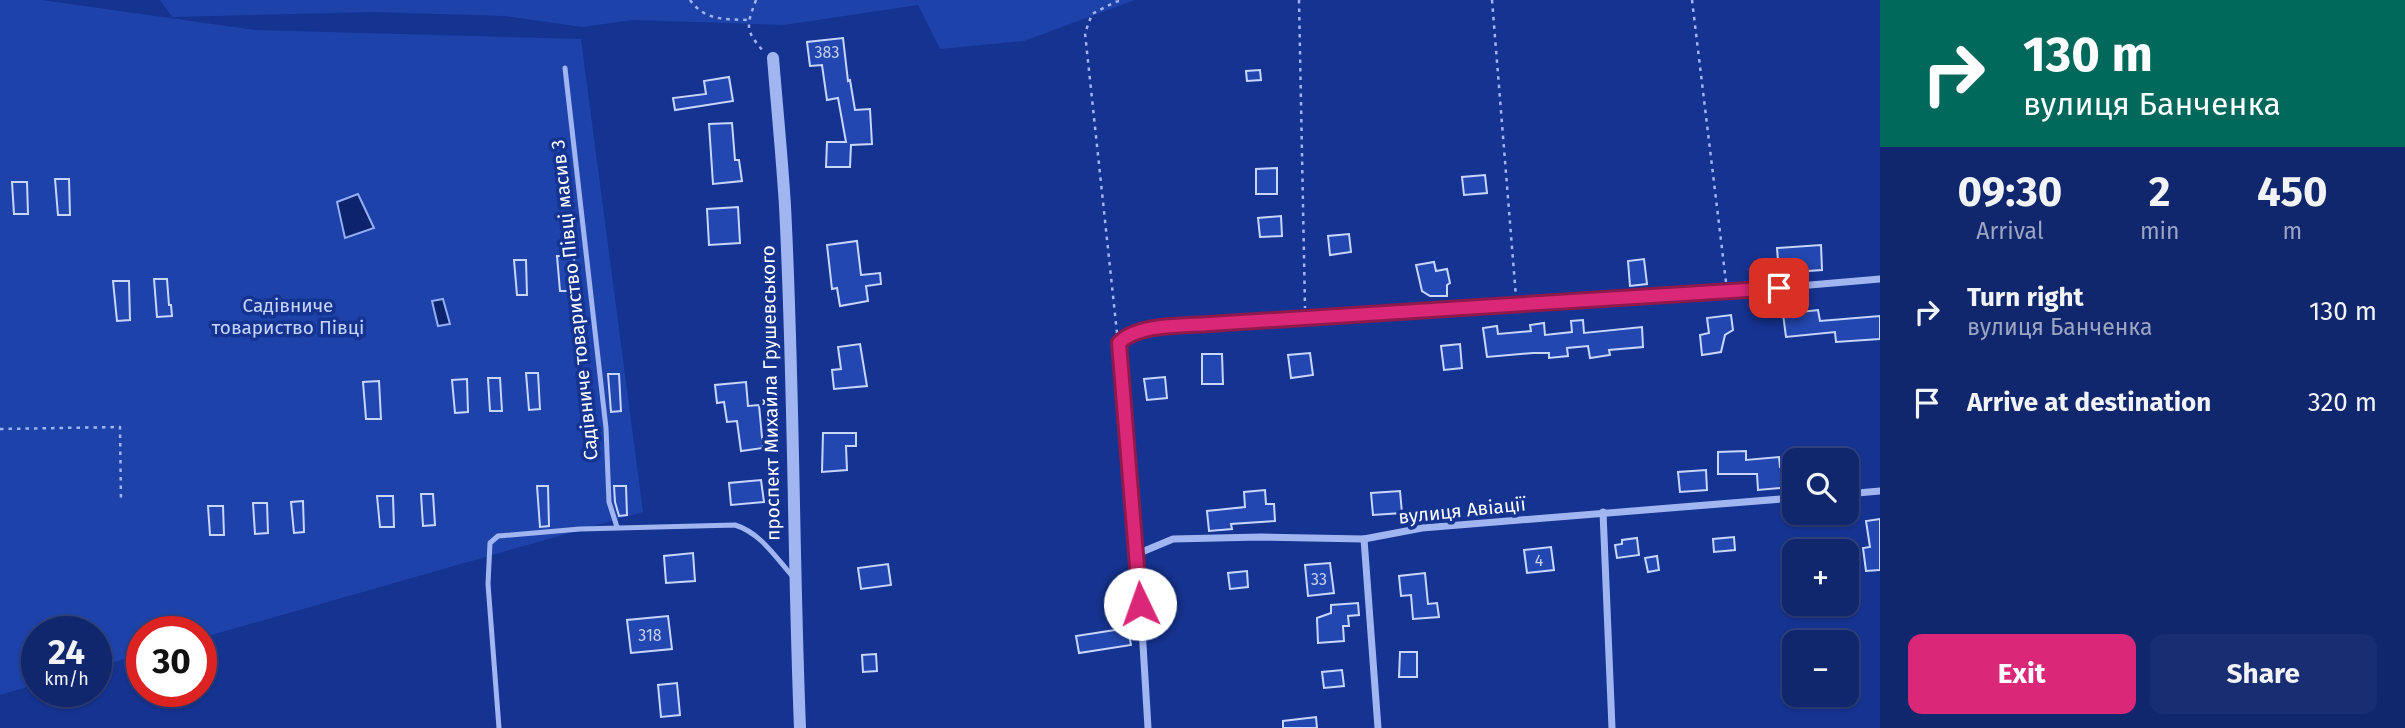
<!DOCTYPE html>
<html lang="en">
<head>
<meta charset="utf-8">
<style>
	body { margin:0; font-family:"Fira Sans",sans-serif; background:#192e72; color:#f1f3f6; height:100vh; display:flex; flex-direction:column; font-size:26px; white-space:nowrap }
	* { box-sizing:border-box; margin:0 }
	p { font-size:23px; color:#9ca5c2 }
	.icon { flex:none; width:38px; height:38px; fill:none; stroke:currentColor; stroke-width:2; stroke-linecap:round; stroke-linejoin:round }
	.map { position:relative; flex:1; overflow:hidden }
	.details { display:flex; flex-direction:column; background:#10266d; width:525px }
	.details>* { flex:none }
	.guide { background:#00695c; color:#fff; overflow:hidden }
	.buttons { position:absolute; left:1782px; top:448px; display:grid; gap:14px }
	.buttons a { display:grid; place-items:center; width:77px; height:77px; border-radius:14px; background:#10266d; box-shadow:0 2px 5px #0004,0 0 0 2px #304380; font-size:35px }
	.speed { position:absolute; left:21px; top:616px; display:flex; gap:14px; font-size:35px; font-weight:700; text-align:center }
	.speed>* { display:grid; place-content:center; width:91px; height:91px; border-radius:50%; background:#10266d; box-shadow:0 2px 5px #0004,0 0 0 2px #304380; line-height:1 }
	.speed small { font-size:18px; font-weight:400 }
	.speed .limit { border:10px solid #d22; background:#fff; color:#111 }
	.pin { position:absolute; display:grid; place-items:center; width:60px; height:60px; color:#fff; margin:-30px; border-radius:14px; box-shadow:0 4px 10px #0006 }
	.me { position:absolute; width:77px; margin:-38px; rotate:357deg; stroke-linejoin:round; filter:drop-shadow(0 0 5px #0008) }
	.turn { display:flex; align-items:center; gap:24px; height:147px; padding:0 28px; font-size:32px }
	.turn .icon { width:91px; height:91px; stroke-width:2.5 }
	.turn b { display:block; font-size:49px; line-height:60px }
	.eta { display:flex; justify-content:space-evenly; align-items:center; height:119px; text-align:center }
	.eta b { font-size:42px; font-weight:700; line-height:49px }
	.primary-button { display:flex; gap:14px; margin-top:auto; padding:14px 28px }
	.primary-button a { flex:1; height:80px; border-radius:14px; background:#db2777; color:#fff; font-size:28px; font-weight:700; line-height:80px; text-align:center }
	.primary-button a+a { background:#192e72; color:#f1f3f6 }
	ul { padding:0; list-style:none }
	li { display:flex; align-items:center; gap:21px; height:91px; padding:0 28px }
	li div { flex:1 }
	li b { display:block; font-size:26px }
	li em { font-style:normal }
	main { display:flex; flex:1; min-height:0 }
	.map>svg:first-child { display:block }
	.green { fill:#1d42aa }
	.water { fill:#0d246d; stroke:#94aef4; stroke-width:2 }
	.building { fill:#2347b0; stroke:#c8d6fc; stroke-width:2 }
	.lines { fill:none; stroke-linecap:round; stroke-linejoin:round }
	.path { stroke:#a1b6f1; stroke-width:2.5; stroke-dasharray:3.5 5; stroke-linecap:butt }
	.service { stroke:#a1b6f1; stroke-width:5 }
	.minor { stroke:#a1b6f1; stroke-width:7 }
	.tertiary { stroke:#a1b6f1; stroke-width:12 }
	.route-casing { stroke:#8e194d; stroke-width:18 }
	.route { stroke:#db2777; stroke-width:12 }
	.labels { text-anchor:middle; stroke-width:7; stroke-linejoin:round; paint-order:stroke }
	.number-label { font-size:16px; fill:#c8d1eb }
	.street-label { font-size:19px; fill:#fff; stroke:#153391 }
	.park-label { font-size:19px; fill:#c8d6fc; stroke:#153391 }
</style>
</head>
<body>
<main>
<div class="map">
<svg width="1880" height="728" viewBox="0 0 1880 728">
	<rect width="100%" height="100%" fill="#153391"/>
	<g class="green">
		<polygon points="0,0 42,0 255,30 581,39 643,512 201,638 201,632 142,632 142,654 96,667 96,632 37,632 37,684 0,695"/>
		<polygon points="160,0 1135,0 1024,41 940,49 918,5 784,25 633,20 582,27 504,16 373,12 172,17"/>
	</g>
	<g class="water">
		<polygon points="358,194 374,228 345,238 337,202"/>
		<polygon points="443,299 450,324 438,326 432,301"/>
	</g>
	<g class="building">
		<polygon points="843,38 848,81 850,80 855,110 870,109 872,144 851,145 850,167 826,167 827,142 846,142 838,98 827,100 822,65 810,66 807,42"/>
		<polygon points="1260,70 1261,80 1247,81 1246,71"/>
		<polygon points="729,77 733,101 675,110 673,98 706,94 704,81"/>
		<polygon points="732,123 735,160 739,160 742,181 713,184 709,124"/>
		<polygon points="1277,168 1277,194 1256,194 1256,169"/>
		<polygon points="1485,175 1487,193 1464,195 1462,177"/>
		<polygon points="55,179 69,179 70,215 58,215"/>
		<polygon points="12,182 27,182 28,214 14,214"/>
		<polygon points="738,207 740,243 709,245 707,209"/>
		<polygon points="1281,216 1282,236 1260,237 1258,218"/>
		<polygon points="1349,234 1351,252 1330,255 1328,236"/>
		<polygon points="857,241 861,275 880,273 881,284 866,286 868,301 840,306 837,288 832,289 827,245"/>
		<polygon points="1821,245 1822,270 1779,273 1777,248"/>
		<polygon points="557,256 574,256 575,291 560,291"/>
		<polygon points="1644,259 1647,284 1630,286 1628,261"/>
		<polygon points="514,260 526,260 527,295 517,295"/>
		<polygon points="1434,262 1436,271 1447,269 1450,283 1447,285 1447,296 1430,296 1422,291 1416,265"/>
		<polygon points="154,279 167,279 169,305 171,305 172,316 157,317"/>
		<polygon points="113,281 129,281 130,320 117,321"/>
		<polygon points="1818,310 1820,321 1880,316 1880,339 1836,342 1835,332 1786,337 1783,314"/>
		<polygon points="1731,315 1733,330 1725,335 1721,352 1702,355 1700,335 1709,333 1707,318"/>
		<polygon points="1583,320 1584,333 1642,327 1643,347 1609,350 1610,355 1590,358 1588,346 1567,348 1568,356 1549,358 1549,353 1533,353 1487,357 1483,328 1497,326 1498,334 1531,331 1530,325 1544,323 1545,335 1572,332 1571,321"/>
		<polygon points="860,344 867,386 834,389 832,370 841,369 838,347"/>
		<polygon points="1460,344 1462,368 1444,370 1441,346"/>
		<polygon points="1310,353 1313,375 1291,378 1288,355"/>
		<polygon points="1202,354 1222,354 1223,384 1202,384"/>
		<polygon points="526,373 538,373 540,409 529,410"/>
		<polygon points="608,374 619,374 621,411 611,412"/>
		<polygon points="1165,377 1167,398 1147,400 1144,379"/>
		<polygon points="488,378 500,378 502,411 490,411"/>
		<polygon points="467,379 468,412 455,413 452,380"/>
		<polygon points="379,381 381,419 366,419 363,382"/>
		<polygon points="746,382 748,406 759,405 763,448 741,451 737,421 727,422 724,402 717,403 715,385"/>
		<polygon points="823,433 856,433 856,446 846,446 847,470 822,472"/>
		<polygon points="1746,451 1746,460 1779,457 1780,467 1789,466 1791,487 1758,490 1757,474 1718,474 1718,452"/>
		<polygon points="1706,470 1707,490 1680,492 1678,472"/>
		<polygon points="761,480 764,502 731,505 729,483"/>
		<polygon points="537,486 548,486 549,526 540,527"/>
		<polygon points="614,486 626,486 627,515 619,516 615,502"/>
		<polygon points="1265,490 1266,504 1274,504 1275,521 1231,524 1232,529 1209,531 1207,511 1245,507 1244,492"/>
		<polygon points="1400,491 1402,513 1373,515 1371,493"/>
		<polygon points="421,494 433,494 435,525 423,526"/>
		<polygon points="377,496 393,496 394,527 380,527"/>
		<polygon points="303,501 304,532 294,533 291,502"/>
		<polygon points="253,503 267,503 268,533 255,534"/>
		<polygon points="208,506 223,506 224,535 210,535"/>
		<polygon points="1880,519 1880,570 1866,571 1863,548 1870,547 1866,521"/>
		<polygon points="1734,537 1735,550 1714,552 1713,539"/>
		<polygon points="1637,538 1639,555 1617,558 1615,545 1622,544 1622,540"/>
		<polygon points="1551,547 1554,570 1527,573 1524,550"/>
		<polygon points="693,553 695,581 666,583 664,556"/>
		<polygon points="1657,556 1659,570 1648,572 1645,558"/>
		<polygon points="1330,563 1334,593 1308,596 1305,565"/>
		<polygon points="888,564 891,585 861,589 858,568"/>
		<polygon points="1247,571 1248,587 1230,589 1228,573"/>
		<polygon points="1425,573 1428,604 1437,603 1439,617 1413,619 1411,595 1401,596 1399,576"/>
		<polygon points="1358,603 1359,615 1348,616 1349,626 1343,626 1344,641 1318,643 1317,618 1331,613 1331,605"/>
		<polygon points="668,616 672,649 631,653 627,620"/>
		<polygon points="1128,628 1131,645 1079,653 1076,636"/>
		<polygon points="1400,652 1417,652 1417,677 1399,677"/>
		<polygon points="876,654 877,671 863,672 862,655"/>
		<polygon points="1342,670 1344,686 1324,688 1322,672"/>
		<polygon points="677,683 680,715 661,717 658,685"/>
		<polygon points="1316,717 1317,728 1283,728 1283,721"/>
	</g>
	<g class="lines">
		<g class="path">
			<path d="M 690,0 C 705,21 725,19 749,20"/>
			<path d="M 756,0 C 746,27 745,30 764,52"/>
			<polyline points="1299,0 1305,308"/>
			<polyline points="1492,0 1516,297"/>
			<polyline points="1692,0 1726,282"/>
			<polyline points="1117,333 1085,33 1092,14 1115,2 1124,0"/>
			<polyline points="0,429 120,427 121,502"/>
		</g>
		<g class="service">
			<polyline points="565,68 606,428 609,502 617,527"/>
			<path d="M 499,728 L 488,584 L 490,543 L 498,536 L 580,529 L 735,525 C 761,533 776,558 794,578"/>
		</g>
		<g class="minor">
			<polyline points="1846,494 1880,491"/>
			<polyline points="1603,512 1612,728"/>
			<polyline points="1364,539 1378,728"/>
			<polyline points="1137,554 1173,539 1261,537 1364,539 1422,528 1794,498"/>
			<path d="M 1148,728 L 1136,528 L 1119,343 C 1137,324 1182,326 1209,324 L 1705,294 L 1880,279"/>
		</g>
		<path class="tertiary" d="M 773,58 C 777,107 782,157 785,206 C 794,380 793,554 800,728"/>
	</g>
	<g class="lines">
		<g class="route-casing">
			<path id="route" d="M 1140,604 L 1119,343 C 1137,324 1182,326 1209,324 L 1779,288"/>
		</g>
		<use href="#route" class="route"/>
	</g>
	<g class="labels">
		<g class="number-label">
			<text x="827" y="58">383</text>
			<text x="1539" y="566">4</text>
			<text x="1319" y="585">33</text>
			<text x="650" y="641">318</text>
		</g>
		<g class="street-label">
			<text transform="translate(574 300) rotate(-96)" y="7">Садівниче товариство Півці масив 3</text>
			<text transform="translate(770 393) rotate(-91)" y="7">проспект Михайла Грушевського</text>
			<text transform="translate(1462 510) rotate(-6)" y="7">вулиця Авіації</text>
		</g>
		<g class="park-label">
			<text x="288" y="312">Садівниче<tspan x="288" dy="22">товариство Півці</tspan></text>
		</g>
	</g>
</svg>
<div class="buttons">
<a><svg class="icon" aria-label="search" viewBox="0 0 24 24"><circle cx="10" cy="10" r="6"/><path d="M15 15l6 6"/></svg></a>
<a>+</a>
<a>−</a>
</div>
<div class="speed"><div>24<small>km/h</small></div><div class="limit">30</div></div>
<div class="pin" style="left:1779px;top:288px;background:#d93025"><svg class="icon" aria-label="arrive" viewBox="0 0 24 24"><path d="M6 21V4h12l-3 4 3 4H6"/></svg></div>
<svg class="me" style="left:1140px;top:604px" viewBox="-20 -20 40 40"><circle r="19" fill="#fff"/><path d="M0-13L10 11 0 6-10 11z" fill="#db2777"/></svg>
</div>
<section class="details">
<div class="guide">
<div class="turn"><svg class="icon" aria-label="right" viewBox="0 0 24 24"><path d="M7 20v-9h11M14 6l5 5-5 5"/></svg><div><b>130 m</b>вулиця Банченка</div></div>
</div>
<div class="eta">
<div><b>09:30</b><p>Arrival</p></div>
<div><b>2</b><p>min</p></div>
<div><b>450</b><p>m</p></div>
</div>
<ul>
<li><svg class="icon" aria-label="right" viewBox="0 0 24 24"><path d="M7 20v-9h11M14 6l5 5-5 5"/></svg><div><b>Turn right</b><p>вулиця Банченка</p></div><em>130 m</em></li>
<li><svg class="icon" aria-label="arrive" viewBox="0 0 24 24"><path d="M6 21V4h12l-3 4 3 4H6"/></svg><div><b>Arrive at destination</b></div><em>320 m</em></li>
</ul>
<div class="primary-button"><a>Exit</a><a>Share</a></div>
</section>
</main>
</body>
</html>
